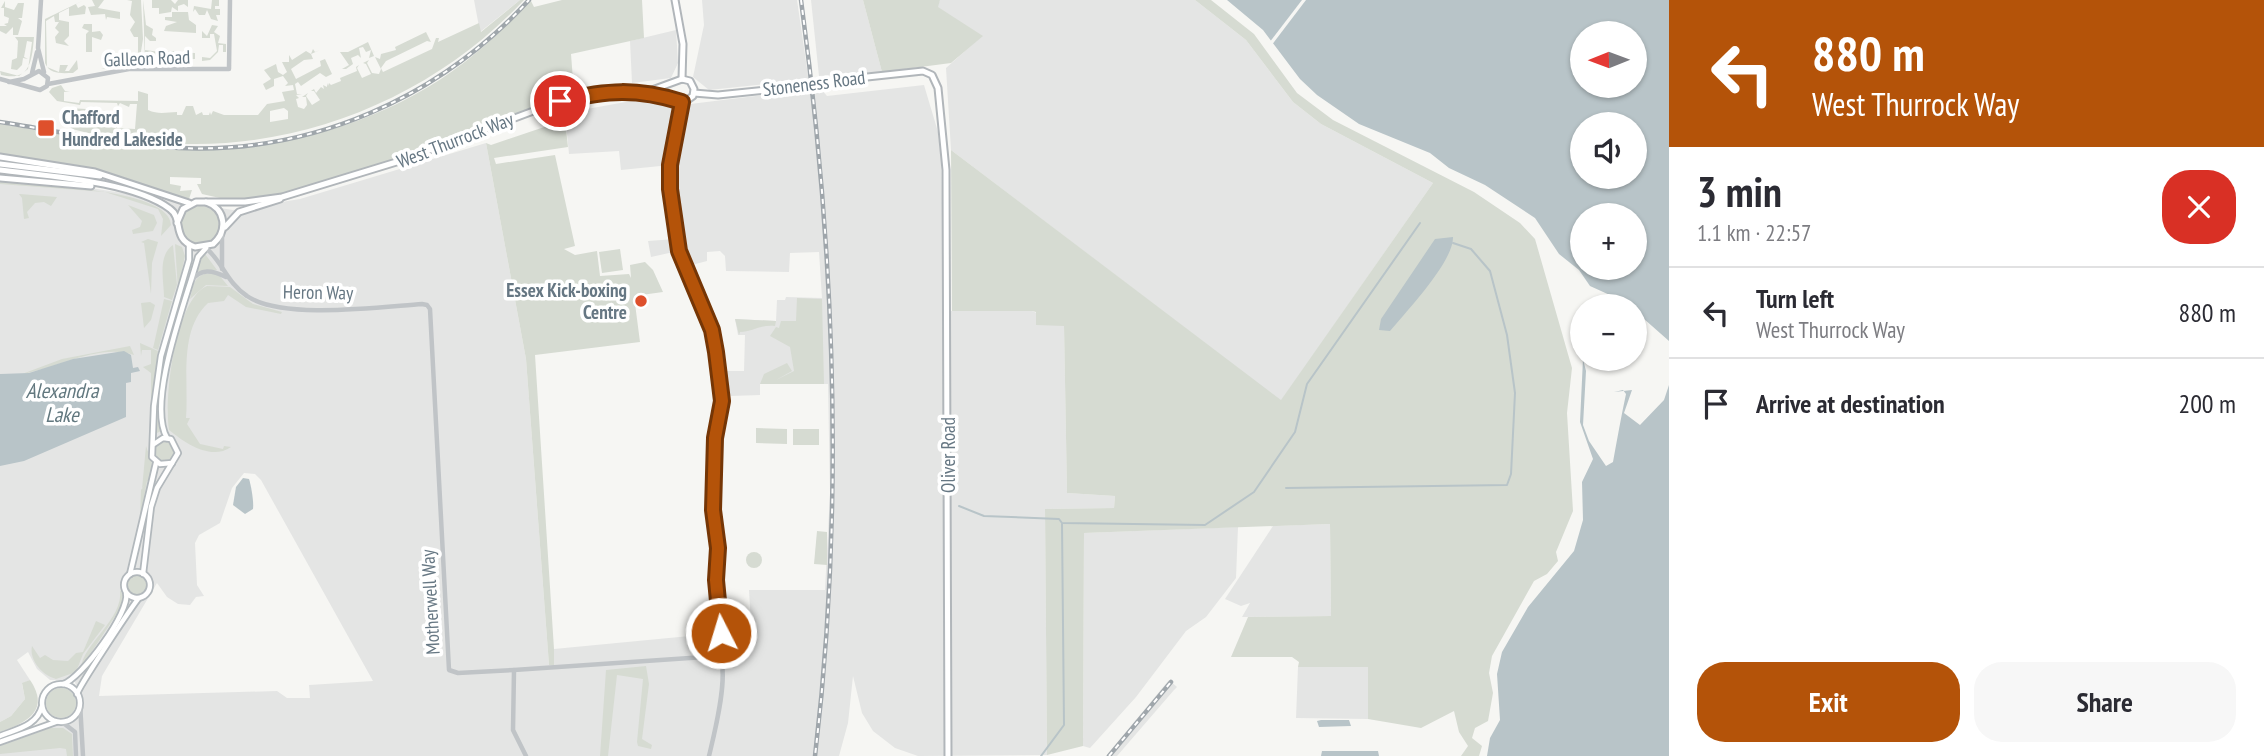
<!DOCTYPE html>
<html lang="en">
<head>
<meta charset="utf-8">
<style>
	body { margin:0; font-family:"PT Sans Narrow",sans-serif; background:#f7f7f7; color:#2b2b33; height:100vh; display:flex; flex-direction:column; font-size:26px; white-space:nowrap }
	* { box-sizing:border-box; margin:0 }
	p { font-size:23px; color:#7c7c81 }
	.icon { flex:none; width:38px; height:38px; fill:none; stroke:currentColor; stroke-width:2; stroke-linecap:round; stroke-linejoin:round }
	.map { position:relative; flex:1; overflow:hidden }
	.sheet { display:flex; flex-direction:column; background:#fff; width:595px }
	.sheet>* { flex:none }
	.banner { background:#b45309; color:#fff; overflow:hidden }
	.needle { width:46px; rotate:269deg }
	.buttons { position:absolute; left:1570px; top:21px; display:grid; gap:14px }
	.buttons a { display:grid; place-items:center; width:77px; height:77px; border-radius:50%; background:#fff; box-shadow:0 2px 5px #0004; font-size:35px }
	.pin { position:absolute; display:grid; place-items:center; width:60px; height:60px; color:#fff; margin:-30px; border:4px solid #fff; border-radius:50%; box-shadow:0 2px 7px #0007 }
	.me { position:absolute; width:77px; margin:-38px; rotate:355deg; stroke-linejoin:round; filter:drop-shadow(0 0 5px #0008) }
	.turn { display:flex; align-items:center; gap:24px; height:147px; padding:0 28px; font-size:32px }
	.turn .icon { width:91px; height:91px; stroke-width:2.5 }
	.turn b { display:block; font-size:49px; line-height:60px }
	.round { display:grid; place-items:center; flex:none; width:74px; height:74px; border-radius:28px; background:#f7f7f7 }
	.overview { display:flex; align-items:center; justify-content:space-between; height:119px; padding:0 28px }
	h1 { font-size:42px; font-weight:700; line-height:52px }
	.action { display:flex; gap:14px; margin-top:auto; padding:14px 28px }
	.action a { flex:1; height:80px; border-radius:28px; background:#b45309; color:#fff; font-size:28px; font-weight:700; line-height:80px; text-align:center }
	.action a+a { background:#f7f7f7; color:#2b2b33 }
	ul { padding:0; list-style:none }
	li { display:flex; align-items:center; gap:21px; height:91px; padding:0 28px; border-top:2px solid #e1e1e2 }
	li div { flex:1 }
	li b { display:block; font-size:26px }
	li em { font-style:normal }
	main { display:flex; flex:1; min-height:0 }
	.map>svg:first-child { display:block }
	.built { fill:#e4e5e4; fill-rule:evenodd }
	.green { fill:#d6dbd2; fill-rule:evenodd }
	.water { fill:#b8c4c8; fill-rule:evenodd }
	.pier { fill:#f6f6f3 }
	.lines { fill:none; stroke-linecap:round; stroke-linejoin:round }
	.stream { stroke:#b8c4c8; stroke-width:2 }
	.secondary-casing { stroke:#b2b8bc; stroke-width:8 }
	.primary-casing { stroke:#b1b6ba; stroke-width:9 }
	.tertiary { stroke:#c0c4c7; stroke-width:4.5 }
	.secondary { stroke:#fff; stroke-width:4.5 }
	.primary { stroke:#fff; stroke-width:5 }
	.rail-casing { stroke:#9fa6ab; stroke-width:4.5 }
	.rail { stroke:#fff; stroke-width:2; stroke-dasharray:5; stroke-linecap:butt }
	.primary-bridge-casing { stroke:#b1b6ba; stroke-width:9; stroke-linecap:butt }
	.primary-bridge { stroke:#fff; stroke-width:5 }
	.route-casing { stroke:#753606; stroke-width:18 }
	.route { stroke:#b45309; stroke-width:12 }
	.poi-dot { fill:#de502c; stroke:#fff; stroke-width:2.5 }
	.labels { text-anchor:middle; stroke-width:7; stroke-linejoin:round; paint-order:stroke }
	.street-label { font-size:19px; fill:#667783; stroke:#fff }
	.poi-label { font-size:19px; font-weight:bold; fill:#667783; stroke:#fff; text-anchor:start }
	.water-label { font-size:21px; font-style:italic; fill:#62787f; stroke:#fff }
</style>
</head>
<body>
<main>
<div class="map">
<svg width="1669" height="756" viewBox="0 0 1669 756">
	<rect width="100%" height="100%" fill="#f6f6f3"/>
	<g class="built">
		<polygon points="474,0 520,0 480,32"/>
		<path d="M 702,0 L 797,0 L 810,89 L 820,88 L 827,96 L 924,85 L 938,132 L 941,160 L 945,311 L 1032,311 L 1064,325 L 1067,493 L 1115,496 L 1114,508 L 1045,509 L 1047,755 L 918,756 L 895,748 L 873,731 L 862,713 L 853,676 L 848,723 L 839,756 L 0,756 L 0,744 L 54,724 L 69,723 L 80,713 L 82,701 L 73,677 L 66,680 L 50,680 L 37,669 L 28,652 L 17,660 L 30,680 L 22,684 L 25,699 L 11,716 L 0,722 L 0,174 L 233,210 L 300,199 L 486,143 L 526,359 L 549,665 L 554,665 L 554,649 L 721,633 L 721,647 L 747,646 L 751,624 L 749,590 L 825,590 L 830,493 L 828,384 L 760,384 L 760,395 L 731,396 L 726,391 L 724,371 L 744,371 L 745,335 L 738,335 L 735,319 L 776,321 L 777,300 L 785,300 L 786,297 L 822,298 L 819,252 L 790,253 L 789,272 L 726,271 L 725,256 L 720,251 L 707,252 L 707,261 L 684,267 L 678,251 L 651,257 L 648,241 L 676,239 L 670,165 L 621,170 L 619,151 L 569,154 L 565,113 L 642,99 L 664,99 L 682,105 L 804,90 L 803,80 L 709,90 L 693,77 L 704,25 ZM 244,473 L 255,474 L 261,480 L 373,681 L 309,685 L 310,698 L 287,698 L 277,691 L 99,696 L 102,676 L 157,583 L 167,597 L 178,604 L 190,605 L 196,597 L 204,596 L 197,585 L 195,543 L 199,535 L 220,523 L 232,488 Z"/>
		<polygon points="811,0 863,0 882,72 819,76"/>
		<polygon points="940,0 1195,0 1246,40 1293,102 1321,124 1433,183 1281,401 951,150 946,68 982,36 937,7"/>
		<polygon points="676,30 678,63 671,78 632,83 630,41"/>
		<polygon points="1330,524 1331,616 1242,617 1250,603 1241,606 1225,599 1273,526"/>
		<polygon points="1238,527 1236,578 1206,617 1186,631 1136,697 1090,748 1083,746 1084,533"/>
		<polygon points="1298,667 1369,667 1368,719 1296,718"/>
		<polygon points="1169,680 1177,687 1174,690 1117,756 1106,756"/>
	</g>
	<g class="green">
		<path d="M 84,0 L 76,4 L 78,8 L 84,5 L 86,7 L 85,14 L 69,16 L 69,8 L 59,13 L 59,20 L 69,22 L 69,36 L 64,41 L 69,46 L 56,43 L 55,37 L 59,32 L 55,28 L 59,22 L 55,22 L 54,16 L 46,21 L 47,67 L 59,72 L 60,65 L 68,65 L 65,71 L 69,71 L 77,60 L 78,69 L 73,73 C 62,73 50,75 45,63 L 45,19 Z"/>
		<polygon points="92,0 104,0 98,8 120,12 120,19 107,17 106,20 105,14 91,15 88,7 95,6"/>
		<polygon points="127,0 141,0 143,39 139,64 101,69 111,66 111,60 106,57 113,57 113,54 130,54 131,57 117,58 118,64 132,64 138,58 138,37 134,37 130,30 135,22 130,15 132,1"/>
		<polygon points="143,0 146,25 153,29 152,35 156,38 156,41 150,41 145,36 145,50 160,52 160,58 156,55 155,63 154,57 145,56 145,64"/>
		<polygon points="152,0 171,0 175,4 178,0 188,0 188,7 184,4 178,6 178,11 172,7 171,12 159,14 159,8 152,8"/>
		<polygon points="200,0 219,0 219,6 215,6 215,9 220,9 220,15 216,15 218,21 211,19 207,10 205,15 199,15 195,9 193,12 194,6 211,9 212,0"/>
		<path d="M 520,0 L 524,0 C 439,91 315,146 189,144 C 155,144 122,138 88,133 L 72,129 L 67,123 L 68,108 L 86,109 L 86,125 L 95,124 L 96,110 L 93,109 L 100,109 L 97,126 L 116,128 L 116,120 L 113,119 L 116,113 L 113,110 L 120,110 L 117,128 L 135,129 L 137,104 L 130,104 L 129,107 L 120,103 L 118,106 L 117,103 L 81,102 L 80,105 L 57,101 L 49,92 L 52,88 L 61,85 L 65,91 L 70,91 L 64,92 L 64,101 L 79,103 L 80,100 L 138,101 L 138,91 L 148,94 L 148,110 C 159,115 167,112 177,112 L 177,115 L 182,115 L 186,106 L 193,106 L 196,115 L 202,112 L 203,115 L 209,115 L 210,112 L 211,115 L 213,111 L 224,115 L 258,115 L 267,104 L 285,101 L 282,92 L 294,90 L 293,85 L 285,86 L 288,83 L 283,76 L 274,79 L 274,86 L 266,90 L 263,84 L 271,79 L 264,70 L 276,64 L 278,72 L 283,75 L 287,72 L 282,62 L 289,62 L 289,55 L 292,60 L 306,51 L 311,54 L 313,49 L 315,52 L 320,50 L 311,54 L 313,59 L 304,60 L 291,69 L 296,79 L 321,66 L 320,61 L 325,59 L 332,74 L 326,77 L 320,73 L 301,86 L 298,82 L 295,84 L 297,94 L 302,94 L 296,95 L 299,98 L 296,99 L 298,107 L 304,109 L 307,105 L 306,97 L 302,97 L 308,93 L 306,96 L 312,105 L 320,100 L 314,91 L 311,91 L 314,89 L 316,93 L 321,87 L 324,89 L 323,85 L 327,87 L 327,83 L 328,86 L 329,83 L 331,85 L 341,81 L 340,78 L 357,71 L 356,67 L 359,65 L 357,68 L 362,78 L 371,74 L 366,64 L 363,63 L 369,60 L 367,63 L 372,73 L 379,74 L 381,69 L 375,57 L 380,59 L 381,54 L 396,50 L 395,47 L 426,32 L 431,42 L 427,41 L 386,61 L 381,68 L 383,72 L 432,49 L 436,38 L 439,38 L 438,42 L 479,23 L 481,32 ZM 284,108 L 288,111 L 288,119 L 270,122 L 270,111 Z"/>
		<path d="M 562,0 L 642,0 L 644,38 L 571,54 L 574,93 L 378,165 L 280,195 L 253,201 L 233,201 L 202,194 L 197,184 L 201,184 L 201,178 L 170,177 L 170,184 L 181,186 L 180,191 L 192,190 L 189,199 L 83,166 L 0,154 L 0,124 C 61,133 123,149 185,150 C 288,151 397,120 477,52 C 496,36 513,18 531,1 L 534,7 Z"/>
		<polygon points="863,0 940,0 938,7 983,36 951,63 882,72"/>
		<polygon points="1195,0 1211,0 1254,34 1297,93 1333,120 1474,192 1520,223 1535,239 1572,368 1567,413 1573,511 1556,552 1558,561 1547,574 1534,581 1492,656 1489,673 1493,693 1488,721 1475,728 1472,738 1482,746 1479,756 1461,756 1468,746 1459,732 1454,711 1421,728 1368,719 1368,667 1298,667 1299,662 1292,657 1231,657 1248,617 1331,616 1330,524 1084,533 1083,746 1047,755 1045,509 1114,508 1115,496 1067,493 1064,326 1036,325 1036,312 1032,311 952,311 951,150 1281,400 1433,183 1321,124 1293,102 1246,40"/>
		<polygon points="5,1 5,7 14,10 18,3 24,3 22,18 18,18 22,21 18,35 13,35 13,27 6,34 0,31 0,26 7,26 4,24 8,23 9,18 4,16 4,8 1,8"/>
		<polygon points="172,12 188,12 189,20 196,25 196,33 164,31 166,26 177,22 165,20 165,17 172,17"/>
		<polygon points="84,24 92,24 92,32 100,31 103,35 101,40 92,37 92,52 86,52 86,34 89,31 82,28"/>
		<polygon points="212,25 218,26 214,32 220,36 218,43 226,44 226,52 223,52 223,45 219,45 218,52 210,60 202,61 202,57 210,58 217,51 214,34 210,34 210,38 202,38 202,31 207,36"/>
		<path d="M 15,37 L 34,37 C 32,61 30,82 1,75 L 0,71 L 19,76 L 28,69 L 32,42 L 27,41 L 24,57 L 28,59 L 23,58 L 22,65 L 17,70 L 11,69 L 12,60 L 17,58 L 18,41 Z"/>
		<polygon points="368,42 374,56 369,58 371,50 366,52 363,47 359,48 361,58 358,55 351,58 353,64 346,69 342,69 349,65 340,52 348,52"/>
		<polygon points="166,51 174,51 175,55 177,52 195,53 195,59 174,60 172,56 165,58"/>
		<polygon points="565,120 568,147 494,158 496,164 555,155 575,246 564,249 575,255 597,251 600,276 629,274 631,278 630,265 645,262 653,270 663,292 634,296 640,342 535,355 554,649 554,665 549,665 526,359 486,143 491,145"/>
		<path d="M 0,181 C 30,186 170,187 171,225 L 161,236 L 163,219 L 158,209 L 105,192 L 0,184 Z"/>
		<polygon points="19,194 20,194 57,197 51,206 44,202 35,203 27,212 29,218 24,219 22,198"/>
		<polygon points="128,205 154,215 157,223 153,231 133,234 132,230 140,227 142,221"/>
		<circle cx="200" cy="225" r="19"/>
		<polygon points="148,239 158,242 152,263 151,294 144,243 141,242"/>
		<polygon points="175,244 182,247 185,256 178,289"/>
		<path d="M 173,245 L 177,285 L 172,300 L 164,297 C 164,281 157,256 173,245 Z"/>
		<polygon points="620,249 623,270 602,273 599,252"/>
		<polygon points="205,254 217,270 196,272 200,257"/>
		<path d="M 211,273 L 219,275 L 228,286 L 206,285 L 190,299 C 194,284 193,275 211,273 Z"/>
		<path d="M 207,286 L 230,287 L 253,304 L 282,312 L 281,314 L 246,307 L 228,295 L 224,301 L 208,303 C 178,331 189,382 186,418 L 190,418 L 187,424 L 200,444 L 223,449 L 224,446 L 231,447 C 211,461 185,443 169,430 C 164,399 175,299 207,286 Z"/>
		<polygon points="797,298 822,299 824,384 760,384 764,374 787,363 792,371 776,380 794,371 790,347 770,336 776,327 779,328 781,321 796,321"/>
		<polygon points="164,299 172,301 158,350 153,348 154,344"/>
		<polygon points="150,302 155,305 151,320 144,328 141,303"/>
		<path d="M 178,304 L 163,372 L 159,403 L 161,431 L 157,433 C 157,388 165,347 178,304 Z"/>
		<path d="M 735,319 L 776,321 L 775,326 C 761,324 753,332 740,332 L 739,335 Z"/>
		<polygon points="140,343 158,351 151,406 151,373 143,367 151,364 151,350 142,350 141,356"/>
		<path d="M 130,346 L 134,355 C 99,343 58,368 22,374 L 62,359 Z"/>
		<polygon points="756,428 787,429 787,444 756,443"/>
		<rect x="793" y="429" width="26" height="16"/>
		<circle cx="165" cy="451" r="10"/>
		<polygon points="146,446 154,469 148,481 145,481 147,481 140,518 141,490 145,484 142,489"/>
		<polygon points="817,531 827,532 827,565 814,564"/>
		<circle cx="754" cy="560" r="8"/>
		<circle cx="137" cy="585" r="10"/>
		<path d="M 120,590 L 124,597 L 122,606 L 81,668 C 82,645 124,619 120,590 Z"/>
		<path d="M 96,621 L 105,625 L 83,654 L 76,672 L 56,679 C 42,675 29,660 32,646 L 40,658 L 45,655 L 53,660 L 68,661 L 76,653 L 83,652 Z"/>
		<polygon points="646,666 649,684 642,739 652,745 651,749 638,746 637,742 643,679 617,675 608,756 600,756 606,670"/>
		<path d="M 30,680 C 51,711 26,723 0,732 L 0,722 L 11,716 L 25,699 L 22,683 Z"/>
		<circle cx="61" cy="703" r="15"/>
		<polygon points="50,728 63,728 72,734 73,756 67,756 66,749 60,748 0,754 0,746"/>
	</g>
	<g class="water">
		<path d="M 1227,0 L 1669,0 L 1669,341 L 1635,311 L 1634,306 L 1590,286 L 1579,270 L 1559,254 L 1535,218 L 1485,185 L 1449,168 L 1430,153 L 1359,124 L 1317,95 L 1300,79 L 1263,30 ZM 1582,33 L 1634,33 L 1634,86 L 1582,86 ZM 1582,124 L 1634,124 L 1634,177 L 1582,177 ZM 1582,215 L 1634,215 L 1634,268 L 1582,268 Z"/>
		<path d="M 1453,237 C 1454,261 1406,312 1390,331 L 1379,330 L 1381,319 L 1435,239 Z"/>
		<polygon points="124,351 131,355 133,368 138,367 140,371 131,373 131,382 126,383 126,417 24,461 0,466 0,374 29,373 73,359"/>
		<path d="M 1583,359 L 1586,371 L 1583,425 L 1589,441 L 1606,466 L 1613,462 C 1617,440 1621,417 1626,394 L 1623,390 L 1614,392 L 1632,390 L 1624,413 L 1640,425 L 1664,400 L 1669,385 L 1669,756 L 1487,756 L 1490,738 L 1500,720 L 1497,674 L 1502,652 L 1528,607 L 1574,551 L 1583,520 L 1582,482 L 1593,459 L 1580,422 Z"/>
		<path d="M 243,478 L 249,479 C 251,485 254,502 253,509 L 245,514 L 233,505 L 236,487 Z"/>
		<polygon points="1321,720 1349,720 1351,726 1319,727 1317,721"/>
		<polygon points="1322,751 1378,751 1379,756 1321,756"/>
	</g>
	<polygon class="pier" points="1302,0 1306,0 1271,46 1269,43"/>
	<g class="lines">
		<g class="stream">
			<polyline points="1286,488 1507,485 1511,474 1515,393 1507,335 1490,271 1471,249 1453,243"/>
			<polyline points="959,506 984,516 1059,519 1062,523 1205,525 1254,492 1295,432 1307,384 1420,223"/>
			<polyline points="1041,756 1064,725 1062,524"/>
		</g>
		<g class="secondary-casing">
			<g id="secondary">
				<path d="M 167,438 C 146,401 187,298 198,257 L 206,248"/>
				<polyline points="172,463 160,464 152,457 154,406 161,356 189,260 189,245"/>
				<circle cx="137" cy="585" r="13"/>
				<polyline points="130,574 156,463"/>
				<polyline points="143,574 151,507 157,488 178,453 171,439 163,438 154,444"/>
				<path d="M 63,684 C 81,679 131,611 126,593"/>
				<circle cx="61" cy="703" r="19"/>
				<path d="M 77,694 C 79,686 129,611 138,599"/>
				<path d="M 0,736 C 17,729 37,726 42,706"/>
				<polyline points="0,742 56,722"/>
			</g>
		</g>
		<g class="primary-casing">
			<g id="primary">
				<polyline points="675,0 683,44 682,79"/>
				<polyline points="830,81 923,71 932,75 938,88 946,170 948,756"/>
				<polyline points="648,92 686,101 693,96 694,89 690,81 682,79"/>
				<polyline points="694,93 718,95 795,87"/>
				<polyline points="0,157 95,172 189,203"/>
				<polyline points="0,164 100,176"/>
				<path d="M 0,170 C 46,176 133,181 170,209 C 184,219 171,239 195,247 L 213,244 C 228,231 226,209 206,202"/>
				<polyline points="0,178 91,186"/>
				<polyline points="177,223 183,209 196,202 245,202 282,197 403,160 560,101 595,94 652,90 682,79"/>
				<polyline points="225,227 239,212 280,199"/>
			</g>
		</g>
		<g class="tertiary">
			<polyline points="41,0 38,48 44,72"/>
			<polyline points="32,73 37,52"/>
			<polyline points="0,79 40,90 47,86 48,78 39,71 24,79 9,82"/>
			<polyline points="48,84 129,69 229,69 230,0"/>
			<path d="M 683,102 L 669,180 L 675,231 L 684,267 L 713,334 L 722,401 L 715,438 L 713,494 L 713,527 L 718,548 L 719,656 C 730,673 714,735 709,756"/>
			<polyline points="222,234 222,269"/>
			<path d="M 206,248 C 222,261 227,283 247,296 C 282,320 379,307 422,304 L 427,305 L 430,309 L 449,670 L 458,673 L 514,670 L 719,656"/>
			<path d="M 191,281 C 201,268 212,270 226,277"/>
			<polyline points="514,670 513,730 526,756"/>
			<polyline points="80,703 83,756"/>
			<polyline points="62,722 75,732 76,756"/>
		</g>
		<use href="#secondary" class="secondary"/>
		<use href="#primary" class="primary"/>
		<g class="rail-casing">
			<g id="rail">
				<path d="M 801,0 C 835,251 845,504 815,756"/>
				<path d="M 0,122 C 59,131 119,145 179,148 C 312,154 439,98 529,0"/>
				<polyline points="1109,756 1171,682"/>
			</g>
		</g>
		<use href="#rail" class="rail"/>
		<g class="primary-bridge-casing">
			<polyline id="primary-bridge" points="795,87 830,81"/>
		</g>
		<use href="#primary-bridge" class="primary-bridge"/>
	</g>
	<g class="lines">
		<g class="route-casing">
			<path id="route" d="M 560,101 C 608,90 636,88 682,102 L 670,165 L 670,189 L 679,251 L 712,330 L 716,352 L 722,401 L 715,438 L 713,510 L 718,548 L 716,580 L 721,633"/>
		</g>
		<use href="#route" class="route"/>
	</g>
	<g class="poi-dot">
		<rect x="37" y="119" width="18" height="18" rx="3.5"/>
		<circle cx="641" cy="301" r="7"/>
	</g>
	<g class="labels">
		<g class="street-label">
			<text transform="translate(147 58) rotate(-2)" y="7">Galleon Road</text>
			<text transform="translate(814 83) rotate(-7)" y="7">Stoneness Road</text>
			<text transform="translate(455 140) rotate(-21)" y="7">West Thurrock Way</text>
			<text transform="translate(318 292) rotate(1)" y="7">Heron Way</text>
			<text transform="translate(948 455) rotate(-90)" y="7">Oliver Road</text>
			<text transform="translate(430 602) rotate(-93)" y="7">Motherwell Way</text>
		</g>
		<g class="poi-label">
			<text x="62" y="124">Chafford<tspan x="62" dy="22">Hundred Lakeside</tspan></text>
			<text x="627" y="297" text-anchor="end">Essex Kick-boxing<tspan x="627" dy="22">Centre</tspan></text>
		</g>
		<g class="water-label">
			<text x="62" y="398">Alexandra<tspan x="62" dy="24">Lake</tspan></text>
		</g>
	</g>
</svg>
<div class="buttons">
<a><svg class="needle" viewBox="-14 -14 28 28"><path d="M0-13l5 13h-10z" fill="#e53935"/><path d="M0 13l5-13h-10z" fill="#7c7c81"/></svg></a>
<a><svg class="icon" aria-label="sound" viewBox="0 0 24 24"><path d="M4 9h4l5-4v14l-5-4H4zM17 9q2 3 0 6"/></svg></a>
<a>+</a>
<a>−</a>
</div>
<div class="pin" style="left:560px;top:101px;background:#d93025"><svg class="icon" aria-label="arrive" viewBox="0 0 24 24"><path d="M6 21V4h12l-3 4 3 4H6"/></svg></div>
<svg class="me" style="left:721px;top:633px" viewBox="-20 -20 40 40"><circle r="17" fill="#b45309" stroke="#fff" stroke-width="3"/><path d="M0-11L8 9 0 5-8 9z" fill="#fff"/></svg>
</div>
<section class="sheet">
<div class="banner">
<div class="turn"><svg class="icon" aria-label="left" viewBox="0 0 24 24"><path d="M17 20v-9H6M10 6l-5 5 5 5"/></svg><div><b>880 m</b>West Thurrock Way</div></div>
</div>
<div class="overview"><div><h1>3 min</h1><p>1.1 km · 22:57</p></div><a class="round" style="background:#d93025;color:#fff"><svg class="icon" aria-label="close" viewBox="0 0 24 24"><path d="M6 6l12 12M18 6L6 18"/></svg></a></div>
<ul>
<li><svg class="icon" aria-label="left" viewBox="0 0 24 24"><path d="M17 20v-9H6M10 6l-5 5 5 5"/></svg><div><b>Turn left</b><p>West Thurrock Way</p></div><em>880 m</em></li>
<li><svg class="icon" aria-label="arrive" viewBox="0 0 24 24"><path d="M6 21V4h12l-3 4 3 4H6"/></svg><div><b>Arrive at destination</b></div><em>200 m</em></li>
</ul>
<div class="action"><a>Exit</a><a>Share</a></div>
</section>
</main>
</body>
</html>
